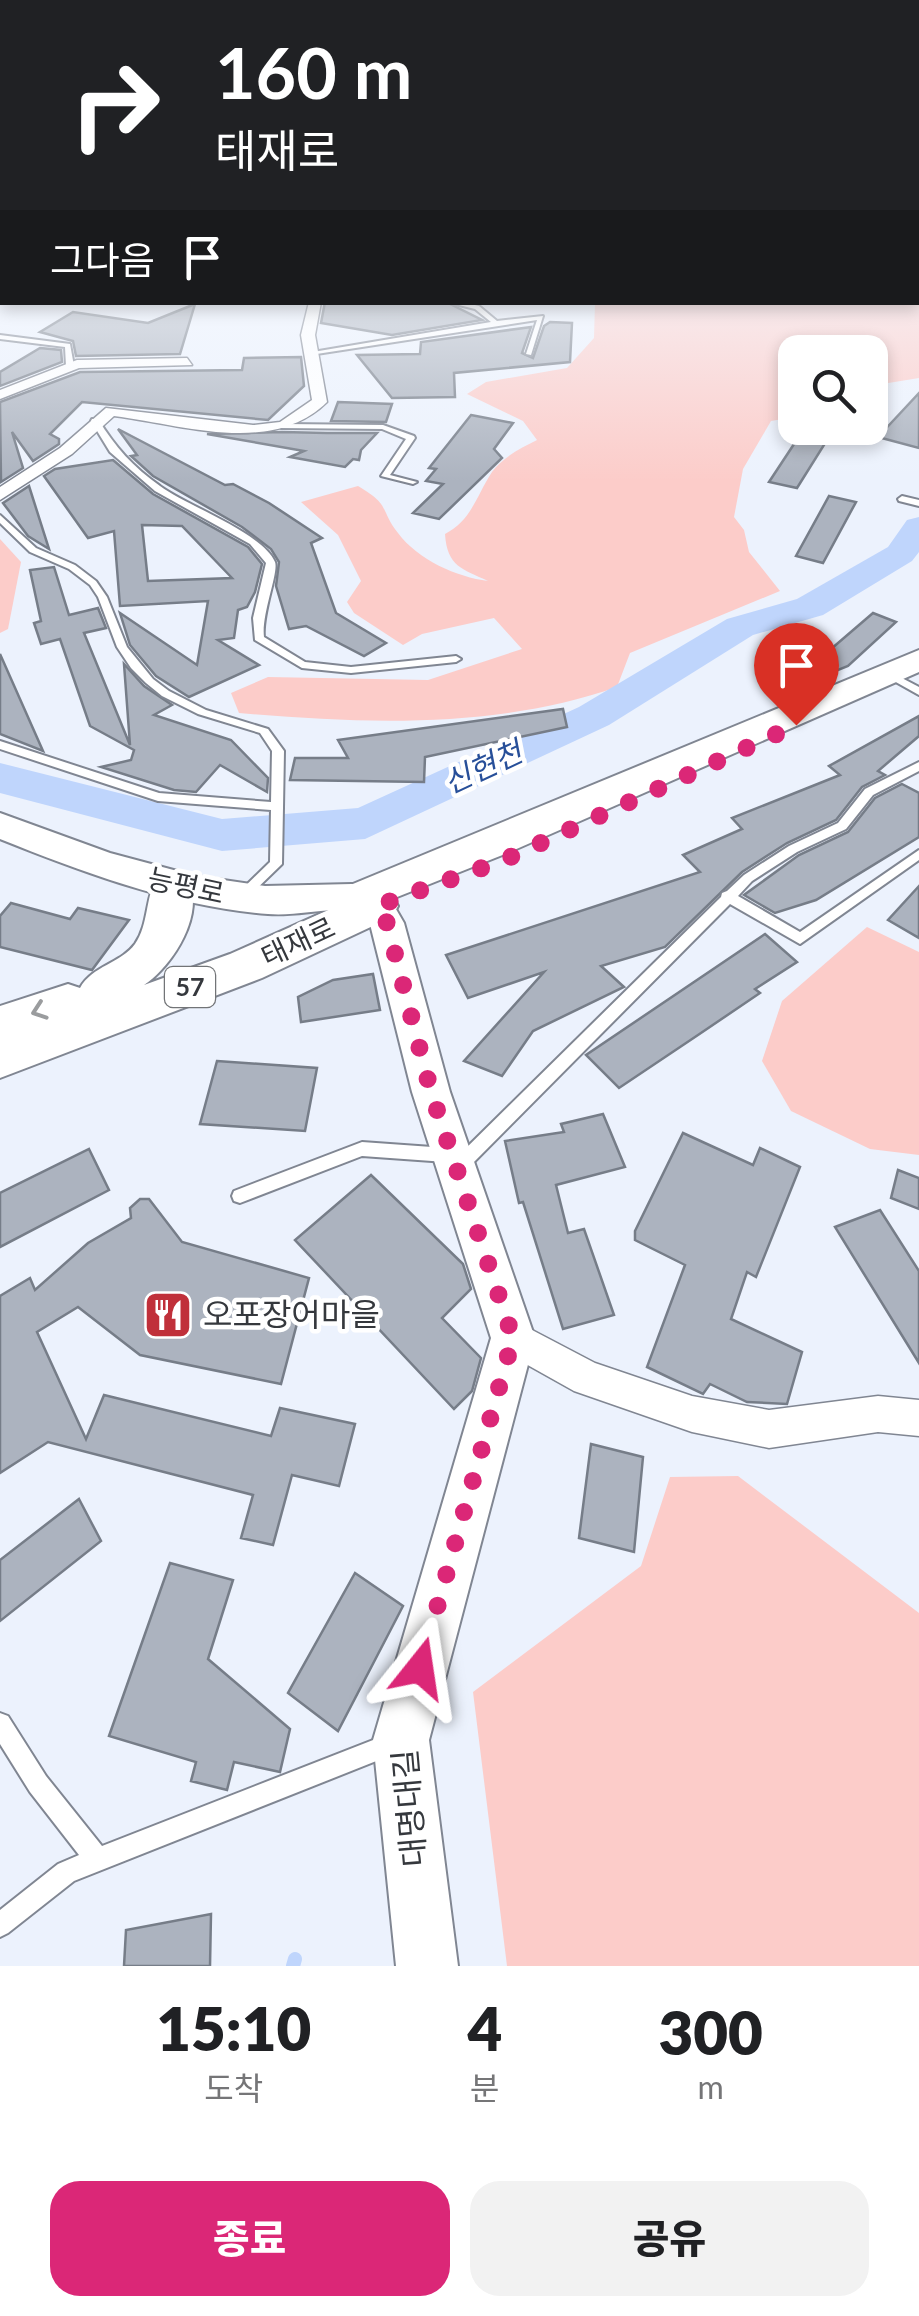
<!DOCTYPE html>
<html lang="ko">
<head>
<meta charset="utf-8">
<style>
	body { margin:0; font-family:Lato,"Noto Sans KR",sans-serif; background:#f2f2f2; color:#202124; height:100vh; display:flex; flex-direction:column; font-size:38px; white-space:nowrap }
	* { box-sizing:border-box; margin:0 }
	p { font-size:32px; color:#757577 }
	.icon { flex:none; width:55px; height:55px; fill:none; stroke:currentColor; stroke-width:2; stroke-linecap:round; stroke-linejoin:round }
	.map { position:relative; height:1966px; overflow:hidden }
	.details { display:flex; flex-direction:column; background:#fff; flex:1 }
	.details>* { flex:none }
	.hud { position:absolute; left:0px; top:0px; width:920px; height:305px; box-shadow:0 5px 15px #0003; background:#202124; color:#fff; overflow:hidden }
	.fabs { position:absolute; left:778px; top:335px; display:grid; gap:20px }
	.fabs a { display:grid; place-items:center; width:110px; height:110px; border-radius:20px; background:#fff; box-shadow:0 5px 15px #0003; font-size:50px }
	.pin { position:absolute; display:grid; place-items:center; width:85px; height:85px; color:#fff; margin:-102px -42px; border-radius:50% 50% 50% 0; rotate:-45deg; box-shadow:0 0 10px #0007 }
	.pin .icon { rotate:45deg }
	.me { position:absolute; width:110px; margin:-55px; rotate:15deg; stroke-linejoin:round; filter:drop-shadow(0 0 8px #0008) }
	.turn { display:flex; align-items:center; gap:35px; height:210px; padding:0 50px; font-size:45px }
	.turn .icon { width:130px; height:130px; stroke-width:2.5 }
	.turn b { display:block; font-size:70px; line-height:85px }
	.then { display:flex; align-items:center; height:95px; padding:0 50px; background:#0003; gap:20px; font-size:38px }
	.eta { display:flex; justify-content:space-evenly; align-items:center; height:170px; text-align:center }
	.eta b { font-size:60px; font-weight:800; line-height:70px }
	.primary-button { display:flex; gap:20px; margin-top:auto; padding:20px 50px }
	.primary-button a { flex:1; height:115px; border-radius:30px; background:#db2777; color:#fff; font-size:40px; font-weight:800; line-height:115px; text-align:center }
	.primary-button a+a { background:#f2f2f2; color:#202124 }
	.map>svg:first-child { display:block }
	.green { fill:#fcccc9 }
	.lines { fill:none; stroke-linecap:round; stroke-linejoin:round }
	.stream { stroke:#bfd5fc; stroke-width:14 }
	.river { fill:#bfd5fc; fill-rule:evenodd }
	.building { fill:#acb3bf; stroke:#767d88; stroke-width:2.5; fill-rule:evenodd }
	.service-casing { stroke:#808692; stroke-width:4 }
	.minor-casing { stroke:#808692; stroke-width:3 }
	.tertiary-casing { stroke:#808692; stroke-width:4 }
	.secondary-casing { stroke:#808692; stroke-width:4 }
	.primary-casing { stroke:#808692; stroke-width:4 }
	.trunk-casing { stroke:#808692; stroke-width:4 }
	.service { fill:#fff; fill-rule:evenodd }
	.minor { fill:#fff; fill-rule:evenodd }
	.tertiary { fill:#fff; fill-rule:evenodd }
	.secondary { fill:#fff; fill-rule:evenodd }
	.primary { fill:#fff; fill-rule:evenodd }
	.trunk { fill:#fff; fill-rule:evenodd }
	.oneway { stroke:#9a9c9e }
	.route { stroke:#db2777; stroke-width:18; stroke-dasharray:0 32.4 }
	.labels { text-anchor:middle; stroke-width:9; stroke-linejoin:round; paint-order:stroke }
	.shield { fill:#fff; stroke:#727477; stroke-width:2.5 }
	.shield-label { font-size:25px; font-weight:bold; fill:#35383d }
	.street-label { font-size:28px; fill:#35383d; stroke:#fff }
	.water-label { font-size:30px; font-style:italic; fill:#274f99; stroke:#fff }
	.near-poi-label { font-size:32px; fill:#35383d; stroke:#fff; text-anchor:start }
	.near-street-label { font-size:32px; fill:#35383d; stroke:#fff }
</style>
</head>
<body>
<div class="map">
<svg width="919" height="1966" viewBox="0 0 919 1966">
	<rect width="100%" height="100%" fill="#ecf2fd"/>
	<g class="green">
		<path d="M 919,206 L 919,378 L 870,386 L 870,352 L 795,352 L 795,417 L 771,421 L 743,469 L 734,517 L 744,530 L 749,552 L 780,591 L 630,653 L 617,687 C 496,729 366,724 239,713 L 231,693 L 268,677 L 428,680 L 522,649 L 494,618 L 422,634 L 403,645 L 354,613 L 347,602 L 361,581 L 338,535 L 301,502 L 358,486 C 392,506 379,509 398,533 C 418,560 457,577 488,581 C 463,569 447,567 445,534 C 472,520 476,496 492,472 C 503,457 521,448 537,440 L 523,421 L 467,394 L 486,382 L 567,368 L 594,338 L 595,303 L 918,302 Z"/>
		<polygon points="0,539 21,562 8,629 0,633"/>
		<polygon points="867,927 919,952 919,1155 870,1149 791,1111 762,1061 782,1001"/>
		<polygon points="738,1476 919,1613 919,1966 507,1966 473,1692 641,1566 670,1477"/>
	</g>
	<g class="lines">
		<polyline class="stream" points="293,1966 295,1959"/>
		<polygon class="river" points="919,517 919,552 912,561 823,615 753,635 609,725 365,839 222,851 0,793 0,763 222,819 358,808 579,707 727,619 797,599 888,547 907,520"/>
	</g>
	<g class="building">
		<polygon points="325,302 446,302 482,320 392,335 321,323"/>
		<polygon points="195,304 180,354 76,356 73,341 40,332 73,312 148,323"/>
		<polygon points="550,322 572,323 570,362 454,373 455,397 392,398 357,355 420,354 421,342 531,327 522,353 533,358 544,326"/>
		<polygon points="40,348 61,350 62,362 0,386 0,372"/>
		<polygon points="301,357 304,386 268,420 82,402 50,434 59,439 59,444 33,461 12,432 23,468 1,482 0,402 80,372 242,370 244,358"/>
		<polygon points="919,393 919,448 878,437"/>
		<polygon points="338,402 392,404 386,422 331,421"/>
		<polygon points="471,415 513,423 494,449 502,458 439,519 413,513 443,484 426,481 436,469 429,468"/>
		<polygon points="118,429 225,485 233,484 269,503 322,538 311,543 336,613 386,643 364,656 306,626 289,629 276,586 279,562 271,549 242,527 153,476 131,456 137,455"/>
		<polygon points="282,432 327,433 377,433 361,450 359,460 353,459 345,467 290,457 304,451 207,434"/>
		<polygon points="802,432 829,437 797,488 769,482"/>
		<path d="M 113,460 L 153,494 L 248,547 L 262,564 L 255,592 L 247,607 L 238,610 L 234,638 L 218,640 L 259,665 L 189,697 L 156,676 L 130,645 L 120,613 L 197,665 L 208,601 L 120,606 L 114,531 L 88,538 L 44,476 L 55,469 ZM 142,525 L 182,526 L 232,578 L 148,581 Z"/>
		<polygon points="29,486 49,549 28,536 3,503"/>
		<polygon points="829,496 856,502 823,563 796,556"/>
		<polygon points="54,567 69,615 98,608 106,628 84,633 130,745 124,664 144,686 172,705 154,715 231,740 268,778 267,792 220,765 196,792 174,790 101,767 131,760 134,750 90,726 60,639 41,644 34,623 41,621 30,570"/>
		<polygon points="873,613 896,622 848,666 791,689 789,685"/>
		<polygon points="0,654 43,751 0,734"/>
		<polygon points="563,709 567,727 425,757 424,782 290,780 295,758 348,758 338,740"/>
		<polygon points="919,716 919,736 878,771 885,775 862,787 836,820 787,843 742,872 665,947 601,966 624,987 533,1031 502,1076 464,1061 544,972 468,998 446,955 700,872 683,855 742,829 732,818 840,775 829,766"/>
		<polygon points="902,784 919,793 919,837 816,900 775,913 744,895 799,855 848,832 875,798"/>
		<polygon points="919,886 919,938 888,920"/>
		<polygon points="11,903 70,919 78,908 129,920 92,970 0,947 0,916"/>
		<polygon points="765,934 797,962 755,989 760,993 698,1035 619,1088 586,1055"/>
		<polygon points="373,974 380,1010 301,1022 298,997 333,980"/>
		<polygon points="217,1061 317,1068 305,1131 200,1124"/>
		<polygon points="603,1114 625,1167 556,1185 568,1233 584,1229 614,1315 563,1329 523,1202 519,1203 505,1141 564,1132 561,1124"/>
		<polygon points="683,1133 753,1165 760,1148 800,1167 756,1277 747,1272 731,1319 802,1352 787,1404 747,1402 710,1384 703,1394 647,1367 685,1265 635,1240 635,1231"/>
		<polygon points="89,1149 109,1190 0,1247 0,1193"/>
		<polygon points="898,1170 919,1178 919,1209 891,1198"/>
		<polygon points="371,1175 463,1264 471,1289 442,1318 481,1358 472,1391 454,1409 295,1240"/>
		<polygon points="140,1199 149,1199 182,1242 309,1278 281,1384 140,1355 78,1307 37,1332 86,1439 104,1395 271,1436 280,1408 355,1424 339,1486 292,1475 273,1545 241,1538 253,1495 48,1442 0,1473 0,1296 30,1278 35,1290 88,1243 131,1218 130,1208"/>
		<polygon points="880,1210 919,1271 919,1363 835,1227"/>
		<polygon points="591,1444 643,1457 634,1552 579,1538"/>
		<polygon points="79,1499 101,1541 0,1621 0,1560"/>
		<polygon points="170,1563 233,1580 208,1659 290,1729 280,1772 234,1762 227,1790 191,1781 196,1762 109,1736"/>
		<polygon points="355,1573 403,1606 338,1731 288,1693"/>
		<polygon points="211,1914 210,1966 124,1966 126,1930"/>
	</g>
	<g class="lines">
		<g class="service-casing">
			<g id="service">
				<polygon points="462,302 479,306 497,321 543,316 531,355 526,354 537,320 310,355 307,353 491,322 475,309 451,303"/>
				<polygon points="0,335 70,344 74,366 70,368 66,366 65,347 0,339"/>
				<path d="M 92,419 L 98,419 C 115,447 133,467 160,486 C 187,506 263,533 275,562 C 279,572 261,615 264,637 L 305,662 L 351,667 L 456,656 L 461,659 L 456,662 L 351,673 L 302,668 L 255,640 L 253,618 L 266,563 L 250,544 L 155,491 L 110,452 L 91,421 Z"/>
				<polygon points="284,424 383,425 414,436 415,438 390,475 417,482 413,484 381,476 406,439 382,429 281,428 281,424"/>
				<polygon points="902,496 919,500 919,506 899,501 898,499"/>
				<polygon points="0,515 36,548 75,565 96,581 107,597 127,647 153,679 169,691 206,710 268,729 284,751 282,864 245,900 240,902 234,897 270,862 271,810 158,801 0,749 0,741 159,793 271,802 272,751 260,733 198,714 162,696 146,683 131,668 117,647 98,597 90,585 69,569 30,552 0,523"/>
				<polygon points="898,676 919,687 919,695 894,681 894,677"/>
				<polygon points="919,762 919,771 873,795 846,829 797,852 752,881 738,896 800,932 919,850 919,860 800,944 730,904 466,1170 460,1172 454,1170 452,1165 454,1160 721,897 722,893 727,891 744,875 789,846 838,823 865,789"/>
				<polygon points="362,1142 446,1148 452,1150 454,1155 452,1160 446,1162 362,1156 240,1203 234,1201 232,1196 234,1191"/>
				<polygon points="0,1713 8,1716 46,1776 102,1846 391,1733 399,1736 402,1744 399,1752 74,1881 8,1933 0,1937 0,1910 58,1864 79,1855 30,1792 0,1744"/>
			</g>
		</g>
		<g class="minor-casing">
			<g id="minor">
				<path d="M 309,302 L 321,302 L 315,335 L 327,402 C 272,456 184,425 114,416 L 72,454 L 0,500 L 0,487 L 60,448 L 106,408 L 253,425 L 280,422 L 312,400 L 301,335 Z"/>
				<polygon points="187,358 192,365 79,368 0,399 0,390 77,360"/>
				<polygon points="513,1320 595,1363 692,1396 769,1410 878,1396 919,1400 919,1436 878,1432 769,1448 692,1432 574,1391 501,1350 495,1338 501,1326"/>
			</g>
		</g>
		<g class="tertiary-casing">
			<polygon id="tertiary" points="377,894 389,897 404,923 450,1092 535,1338 429,1740 458,1966 396,1966 373,1740 491,1338 412,1092 370,924 361,906 365,897"/>
		</g>
		<g class="secondary-casing">
			<path id="secondary" d="M 0,813 L 110,853 L 196,876 L 265,886 L 352,884 L 390,896 L 396,906 L 390,916 C 371,922 358,911 338,910 C 315,910 292,916 268,914 C 176,907 85,873 0,839 Z"/>
		</g>
		<g class="primary-casing">
			<polygon id="primary" points="919,650 919,672 505,854 362,911 348,906 342,896 348,886"/>
		</g>
		<g class="trunk-casing">
			<path id="trunk" d="M 172,873 L 187,877 C 207,912 173,966 144,985 L 230,954 L 362,895 L 377,890 L 392,895 L 398,906 L 392,917 L 262,978 L 0,1078 L 0,1006 L 68,984 L 80,988 C 92,966 121,963 135,944 C 149,924 145,898 157,877 Z"/>
		</g>
		<use href="#service" class="service"/>
		<use href="#minor" class="minor"/>
		<use href="#tertiary" class="tertiary"/>
		<use href="#secondary" class="secondary"/>
		<use href="#primary" class="primary"/>
		<use href="#trunk" class="trunk"/>
	</g>
	<defs><path id="oneway-chevron" d="M-2-3.5L2.5 0L-2 3.5" fill="none" stroke-width="1.6" stroke-linecap="round" stroke-linejoin="round" transform="scale(2.5)"/></defs>
	<use class="oneway" href="#oneway-chevron" transform="translate(39 1011) rotate(161)"/>
	<linearGradient id="sky" x2="0" y2="1"><stop stop-color="#97c1f0"/><stop offset="0.43" stop-color="#f6f9fe"/><stop offset="1" stop-color="#f6f9fe" stop-opacity="0"/></linearGradient>
	<rect width="919" height="482" fill="url(#sky)"/>
	<g class="lines">
		<polyline class="route" points="420,1668 513,1338 431,1092 387,923 377,906 504,860 796,725"/>
	</g>
	<defs>
		<g id="restaurant-square" transform="scale(2.5)"><rect x="-9" y="-9" width="18" height="18" rx="4" fill="#c0303a" stroke="#fff"/><path d="M-5-6h1v4h1v-4h1v4h1v-4h1v5L-1.5 .5V6h-2V.5L-5-1ZM5-6V6H3V1.5H1.5Q1.5-4 5-6Z" fill="#fff"/></g>
	</defs>
	<g fill-rule="evenodd">
		<use href="#restaurant-square" x="168" y="1315"/>
	</g>
	<g class="labels">
		<rect class="shield" x="165" y="967" width="50" height="40" rx="8"/>
		<g class="shield-label">
			<text x="190" y="996">57</text>
		</g>
		<g class="street-label">
			<text transform="translate(186 886) rotate(12)" y="10">능평로</text>
			<text transform="translate(298 942) rotate(-25)" y="10">태재로</text>
		</g>
		<g class="water-label">
			<text transform="translate(483 768) rotate(-25)" y="10">신현천</text>
		</g>
		<g class="near-poi-label">
			<text x="203" y="1326">오포장어마을</text>
		</g>
		<g class="near-street-label">
			<text transform="translate(410 1808) rotate(-95)" y="11">대명대길</text>
		</g>
	</g>
</svg>
<div class="fabs">
<a><svg class="icon" aria-label="search" viewBox="0 0 24 24"><circle cx="10" cy="10" r="6"/><path d="M15 15l6 6"/></svg></a>
</div>
<div class="pin" style="left:796px;top:725px;background:#d93025"><svg class="icon" aria-label="arrive" viewBox="0 0 24 24"><path d="M6 21V4h12l-3 4 3 4H6"/></svg></div>
<svg class="me" style="left:420px;top:1668px" viewBox="-20 -20 40 40"><path d="M0-17L14 15 0 8-14 15z" fill="#db2777" stroke="#fff" stroke-width="4"/></svg>
<div class="hud">
<div class="turn"><svg class="icon" aria-label="right" viewBox="0 0 24 24"><path d="M7 20v-9h11M14 6l5 5-5 5"/></svg><div><b>160 m</b>태재로</div></div>
<div class="then">그다음<svg class="icon" aria-label="arrive" viewBox="0 0 24 24"><path d="M6 21V4h12l-3 4 3 4H6"/></svg></div>
</div>
</div>
<section class="details">
<div class="eta">
<div><b>15:10</b><p>도착</p></div>
<div><b>4</b><p>분</p></div>
<div><b>300</b><p>m</p></div>
</div>
<div class="primary-button"><a>종료</a><a>공유</a></div>
</section>
</body>
</html>
